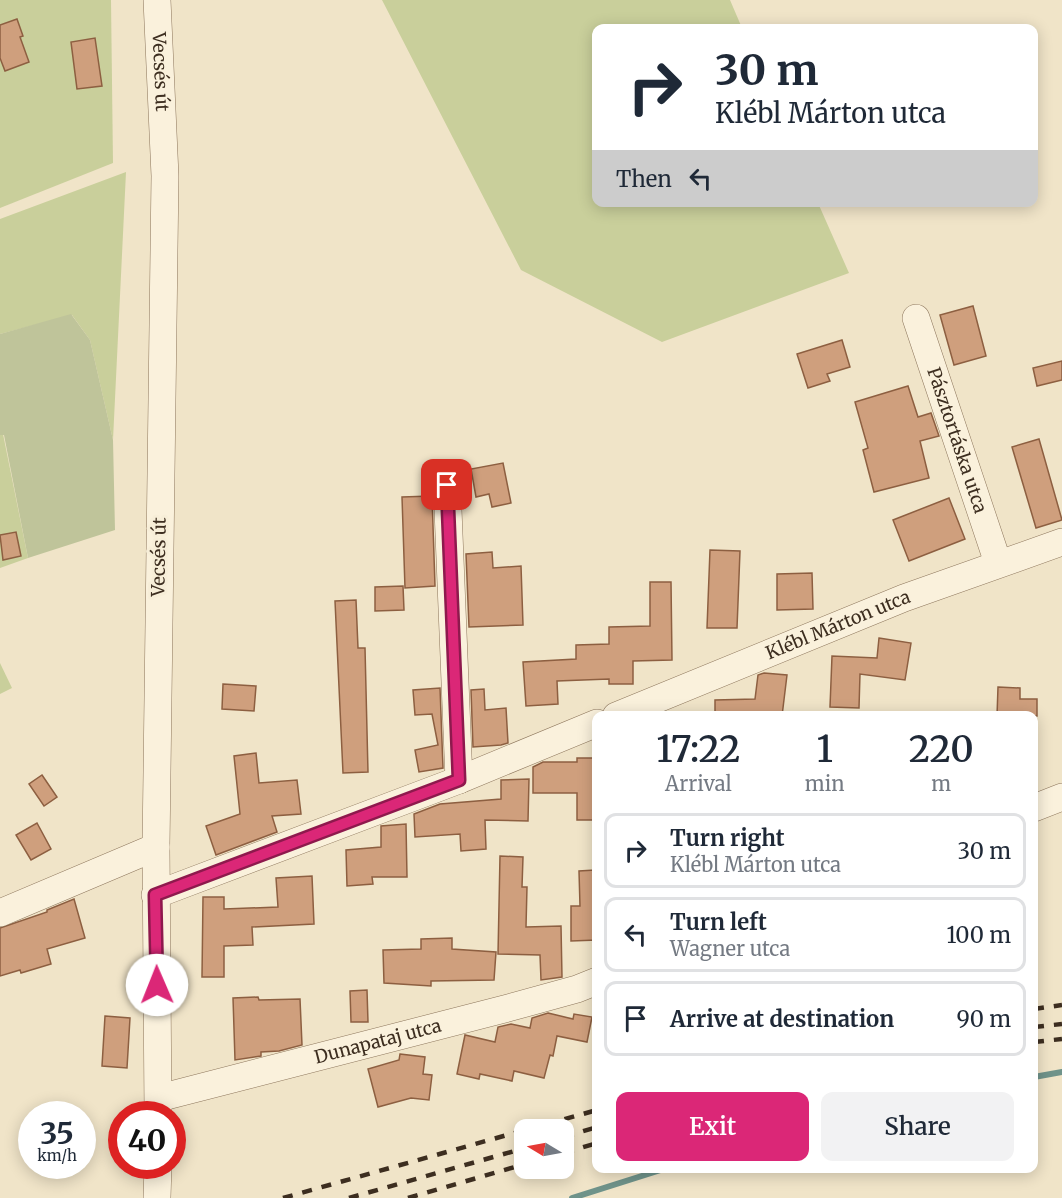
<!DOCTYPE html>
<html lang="en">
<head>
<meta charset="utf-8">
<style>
	body { margin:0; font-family:Merriweather,serif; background:#f2f2f3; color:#1f2937; height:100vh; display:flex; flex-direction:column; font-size:22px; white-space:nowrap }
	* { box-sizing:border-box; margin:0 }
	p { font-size:20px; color:#747a83 }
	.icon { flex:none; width:33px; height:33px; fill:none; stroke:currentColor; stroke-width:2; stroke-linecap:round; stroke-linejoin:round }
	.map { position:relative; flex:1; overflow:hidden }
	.sheet { position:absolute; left:592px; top:711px; width:446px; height:462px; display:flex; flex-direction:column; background:#fff; border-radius:12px; box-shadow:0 3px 15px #0003 }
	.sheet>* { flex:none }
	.guide { position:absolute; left:592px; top:24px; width:446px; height:183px; border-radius:12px; box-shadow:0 3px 15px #0003; background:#fff; color:#1f2937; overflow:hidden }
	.needle { width:39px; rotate:280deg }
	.tools { position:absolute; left:514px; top:1119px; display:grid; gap:12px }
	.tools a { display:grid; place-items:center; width:60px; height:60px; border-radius:12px; background:#fff; box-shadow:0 3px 15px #0003; font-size:30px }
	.speed { position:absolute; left:18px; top:1101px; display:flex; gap:12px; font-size:30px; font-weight:700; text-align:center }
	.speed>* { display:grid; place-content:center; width:78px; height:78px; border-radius:50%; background:#fff; box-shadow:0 3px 15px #0003; line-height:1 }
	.speed small { font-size:15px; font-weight:400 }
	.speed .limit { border:9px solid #d22; background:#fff; color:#111 }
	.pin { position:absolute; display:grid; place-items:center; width:51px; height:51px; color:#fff; margin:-26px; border-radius:12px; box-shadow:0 3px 9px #0006 }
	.me { position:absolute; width:66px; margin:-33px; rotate:359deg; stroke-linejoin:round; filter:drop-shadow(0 0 4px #0008) }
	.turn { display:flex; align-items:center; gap:21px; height:126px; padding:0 24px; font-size:27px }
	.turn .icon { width:78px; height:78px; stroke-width:2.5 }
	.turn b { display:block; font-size:42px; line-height:51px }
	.then { display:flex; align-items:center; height:57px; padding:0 24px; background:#0003; gap:12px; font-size:22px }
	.eta { display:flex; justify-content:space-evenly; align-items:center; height:102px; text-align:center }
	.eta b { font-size:36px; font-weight:600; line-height:42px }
	.primary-button { display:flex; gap:12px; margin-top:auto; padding:12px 24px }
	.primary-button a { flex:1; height:69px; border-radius:12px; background:#db2777; color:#fff; font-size:24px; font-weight:600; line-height:69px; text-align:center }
	.primary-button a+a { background:#f2f2f3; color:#1f2937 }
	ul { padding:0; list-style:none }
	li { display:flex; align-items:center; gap:18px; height:75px; margin:0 12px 9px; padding:0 12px; border:3px solid #e0e1e3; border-radius:12px }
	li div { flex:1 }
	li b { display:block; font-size:22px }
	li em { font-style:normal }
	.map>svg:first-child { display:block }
	.green { fill:#c9cf9b }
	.cemetery { fill:#bfc49a }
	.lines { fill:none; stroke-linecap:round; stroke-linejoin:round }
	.stream { stroke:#6f938a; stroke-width:6 }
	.building { fill:#cf9f7d; stroke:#8d5f41; stroke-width:1.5 }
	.minor-casing { stroke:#8d765c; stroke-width:28 }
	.minor { stroke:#faf1dc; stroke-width:27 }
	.rail { stroke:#3d2e20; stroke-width:4.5; stroke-dasharray:10 10; stroke-linecap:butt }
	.route-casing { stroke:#8e194d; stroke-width:15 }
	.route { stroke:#db2777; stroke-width:10 }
	.labels { text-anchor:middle; stroke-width:6; stroke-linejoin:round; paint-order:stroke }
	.street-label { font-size:18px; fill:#3d2e20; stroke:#f7eed8 }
</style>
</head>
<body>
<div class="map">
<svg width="1062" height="1198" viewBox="0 0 1062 1198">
	<rect width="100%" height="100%" fill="#f0e4c8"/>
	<g class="green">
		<polygon points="0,0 111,0 113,163 0,208"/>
		<polygon points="382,0 730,0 742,28 597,28 597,202 818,203 849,273 662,342 521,270"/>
		<polygon points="126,172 113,440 90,340 72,315 0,334 0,219"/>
		<polygon points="3,434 28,558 0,568 0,435"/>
		<polygon points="0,663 12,688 0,694"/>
	</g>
	<polygon class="cemetery" points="71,314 90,340 113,440 115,530 28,558 4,435 0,435 0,334"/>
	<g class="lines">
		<g class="stream">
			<polyline points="1034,1077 1062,1072"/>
			<polyline points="572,1198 667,1168"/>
		</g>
	</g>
	<g class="building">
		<polygon points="17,19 23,36 20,37 29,62 5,71 0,58 0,25"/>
		<polygon points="95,38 102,86 77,89 71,42"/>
		<polygon points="973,306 986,356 954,365 940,315"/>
		<polygon points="842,340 850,367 827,374 830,381 808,388 797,354"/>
		<polygon points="1062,361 1062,380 1037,386 1033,368"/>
		<polygon points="908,386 918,417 931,413 939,436 920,441 929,478 874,492 863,450 868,448 855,402"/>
		<polygon points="1039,439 1062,520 1036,528 1012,447"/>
		<polygon points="503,463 511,503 492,507 489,494 476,497 471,469"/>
		<polygon points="432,496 435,586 405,588 402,497"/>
		<polygon points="949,498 965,539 909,561 893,520"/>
		<polygon points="16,532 21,556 3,560 0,535"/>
		<polygon points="710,550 740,551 737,628 707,628"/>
		<polygon points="492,552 493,568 521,566 523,625 469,627 466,554"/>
		<polygon points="812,573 813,609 777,610 777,574"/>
		<polygon points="650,582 671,582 672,660 633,661 633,684 609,684 609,679 557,681 558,704 526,706 523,662 576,659 576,645 609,644 609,627 650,626"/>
		<polygon points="403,586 404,610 375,611 375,587"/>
		<polygon points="356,600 358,648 365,648 368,772 343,773 335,601"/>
		<polygon points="879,638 911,643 905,680 860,674 859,708 830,707 832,656 877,658"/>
		<polygon points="764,673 787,675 782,716 715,716 715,700 755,699 758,675"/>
		<polygon points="223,684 256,686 254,711 222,709"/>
		<polygon points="998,687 1020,688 1020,699 1037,699 1037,716 997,716"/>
		<polygon points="440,688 443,768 419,772 415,750 438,745 432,714 415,715 413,690"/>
		<polygon points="484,689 485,710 506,708 508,743 501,745 473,747 471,690"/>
		<polygon points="256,753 259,783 297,780 301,814 272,816 277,832 216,855 206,826 240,814 234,756"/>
		<polygon points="577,758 597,758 597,820 577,820 577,793 533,793 533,767 543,762 577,762"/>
		<polygon points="42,775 57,797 44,806 29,784"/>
		<polygon points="529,779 528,821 485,820 486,849 461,851 460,834 415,837 414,814 440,804 501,799 501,780"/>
		<polygon points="37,823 51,849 31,860 16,835"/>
		<polygon points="406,824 407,877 372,877 373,884 347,886 346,850 381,847 381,826"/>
		<polygon points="500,856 523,857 522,887 527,887 526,927 561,926 562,977 541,980 540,955 498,954"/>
		<polygon points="595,870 597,940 571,941 571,906 580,906 579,871"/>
		<polygon points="312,876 314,924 252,927 253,945 224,946 224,977 202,977 203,897 224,897 224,909 278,907 276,878"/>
		<polygon points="74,899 85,938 47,949 51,964 21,973 20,970 0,976 0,928 47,912 47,910"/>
		<polygon points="452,938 452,949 496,952 494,980 431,981 431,986 384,983 383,950 421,949 421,939"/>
		<polygon points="367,990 368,1022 351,1022 350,991"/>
		<polygon points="258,997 259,1000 300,999 302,1045 279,1051 261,1052 261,1056 235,1060 233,998"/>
		<polygon points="548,1013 573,1019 574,1014 592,1017 587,1042 557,1036 553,1056 550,1055 544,1078 514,1071 512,1081 480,1074 479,1079 457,1074 465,1035 495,1042 498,1027 511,1024 530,1028 532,1018"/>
		<polygon points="105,1016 130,1018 127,1068 102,1066"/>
		<polygon points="400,1054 425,1057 423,1074 432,1075 429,1100 411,1098 378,1107 368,1069 399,1060"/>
	</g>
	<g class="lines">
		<g class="minor-casing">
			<g id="minor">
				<path id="s1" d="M 157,0 L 165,176 L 156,847 L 158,1114"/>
				<path id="s2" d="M 916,318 L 998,563"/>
				<polyline points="447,485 459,780"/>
				<path id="s3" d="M 616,716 L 904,598 L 1062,542"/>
				<polyline points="1034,808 1062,797"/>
				<polyline points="155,895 459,780 597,723"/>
				<polyline points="0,913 156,847"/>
				<path id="s4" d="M 159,1098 L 508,1008 L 577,989 L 597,981"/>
				<polyline points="157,1198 158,1166"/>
			</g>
		</g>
		<use href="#minor" class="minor"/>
		<g class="rail">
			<polyline points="1034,1009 1062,1005"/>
			<polyline points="1034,1027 1062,1024"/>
			<polyline points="1034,1042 1062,1039"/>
			<polyline points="526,1130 597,1110"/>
			<polyline points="564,1137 597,1127"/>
			<polyline points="564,1153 597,1143"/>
			<polyline points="283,1198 525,1130"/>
			<polyline points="349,1198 525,1148"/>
			<polyline points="408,1198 525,1164"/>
		</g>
	</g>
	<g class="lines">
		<g class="route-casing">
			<polyline id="route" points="157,985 155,895 459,780 447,485"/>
		</g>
		<use href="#route" class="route"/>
	</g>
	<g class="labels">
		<g class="street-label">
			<text dy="6" stroke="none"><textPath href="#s1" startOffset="72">Vecsés út</textPath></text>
			<text dy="6" stroke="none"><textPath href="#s2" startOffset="129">Pásztortáska utca</textPath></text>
			<text transform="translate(159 557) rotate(-89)" y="6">Vecsés út</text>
			<text dy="6" stroke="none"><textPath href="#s3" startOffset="240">Klébl Márton utca</textPath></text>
			<text dy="6" stroke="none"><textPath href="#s4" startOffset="226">Dunapataj utca</textPath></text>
		</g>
	</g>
</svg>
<div class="tools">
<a><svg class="needle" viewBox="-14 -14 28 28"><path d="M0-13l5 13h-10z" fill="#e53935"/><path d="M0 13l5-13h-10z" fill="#747a83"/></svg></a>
</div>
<div class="speed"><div>35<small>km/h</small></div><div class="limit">40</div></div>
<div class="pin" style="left:447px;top:485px;background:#d93025"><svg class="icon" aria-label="arrive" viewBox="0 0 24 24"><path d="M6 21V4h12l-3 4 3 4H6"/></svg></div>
<svg class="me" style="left:157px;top:985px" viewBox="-20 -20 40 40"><circle r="19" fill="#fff"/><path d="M0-13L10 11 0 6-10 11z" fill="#db2777"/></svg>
<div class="guide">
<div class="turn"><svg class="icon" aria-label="right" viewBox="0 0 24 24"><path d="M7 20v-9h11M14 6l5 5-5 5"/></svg><div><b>30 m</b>Klébl Márton utca</div></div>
<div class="then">Then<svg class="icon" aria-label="left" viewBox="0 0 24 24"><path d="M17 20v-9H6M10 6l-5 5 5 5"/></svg></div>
</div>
<section class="sheet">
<div class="eta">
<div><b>17:22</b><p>Arrival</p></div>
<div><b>1</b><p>min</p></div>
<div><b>220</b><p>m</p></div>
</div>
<ul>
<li><svg class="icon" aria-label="right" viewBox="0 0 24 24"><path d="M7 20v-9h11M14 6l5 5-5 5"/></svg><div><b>Turn right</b><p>Klébl Márton utca</p></div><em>30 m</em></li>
<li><svg class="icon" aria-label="left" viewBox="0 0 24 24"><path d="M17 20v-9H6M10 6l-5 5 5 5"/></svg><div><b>Turn left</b><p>Wagner utca</p></div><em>100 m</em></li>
<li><svg class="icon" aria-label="arrive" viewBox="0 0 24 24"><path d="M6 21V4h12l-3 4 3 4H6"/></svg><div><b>Arrive at destination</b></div><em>90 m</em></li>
</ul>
<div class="primary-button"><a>Exit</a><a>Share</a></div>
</section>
</div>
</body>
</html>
